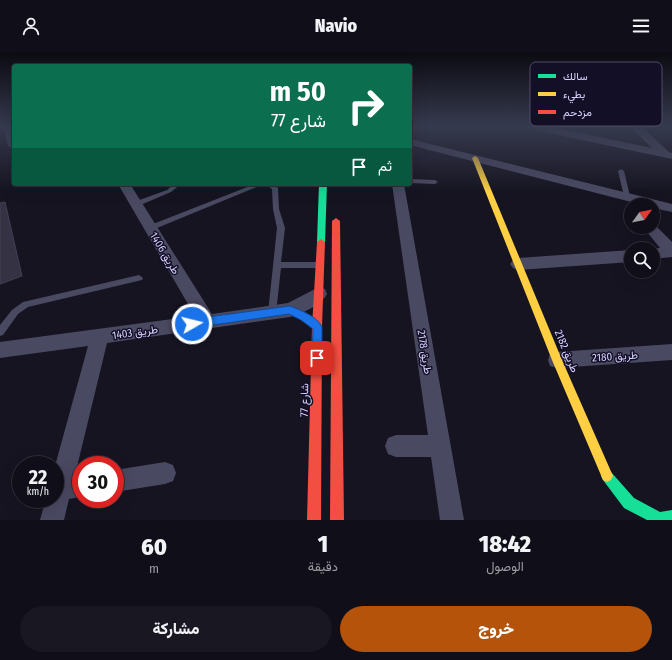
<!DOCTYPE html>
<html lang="ar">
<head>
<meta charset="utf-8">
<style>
	body { margin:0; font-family:"Fira Sans Condensed",Vazirmatn,sans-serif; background:#191822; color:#f1f3f6; direction:rtl; height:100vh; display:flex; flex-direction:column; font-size:15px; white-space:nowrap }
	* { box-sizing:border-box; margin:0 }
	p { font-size:13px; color:#9c9ca2 }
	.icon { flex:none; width:22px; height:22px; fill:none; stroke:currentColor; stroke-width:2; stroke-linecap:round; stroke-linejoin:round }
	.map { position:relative; height:468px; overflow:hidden; direction:ltr }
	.sheet { display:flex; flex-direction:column; background:#100f19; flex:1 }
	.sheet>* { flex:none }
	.hud { position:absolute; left:12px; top:12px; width:400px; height:122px; border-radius:4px; box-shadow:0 4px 16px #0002,0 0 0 1px #302f38; direction:rtl; background:#0b6e4f; color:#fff; overflow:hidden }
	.needle { width:26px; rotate:57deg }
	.controls { position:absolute; left:624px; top:146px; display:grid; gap:8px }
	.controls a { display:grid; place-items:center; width:36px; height:36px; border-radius:50%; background:#100f19; box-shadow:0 4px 16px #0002,0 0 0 1px #302f38; font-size:20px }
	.speed { position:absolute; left:12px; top:404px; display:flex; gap:8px; font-size:20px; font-weight:700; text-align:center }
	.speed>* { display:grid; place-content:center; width:52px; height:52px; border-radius:50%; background:#100f19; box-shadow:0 4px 16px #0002,0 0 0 1px #302f38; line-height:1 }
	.speed small { font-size:10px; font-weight:400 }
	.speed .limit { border:6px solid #d22; background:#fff; color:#111 }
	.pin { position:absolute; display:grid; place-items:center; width:34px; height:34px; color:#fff; margin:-17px; border-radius:8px; box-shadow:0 2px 6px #0006 }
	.me { position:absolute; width:44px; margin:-22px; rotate:82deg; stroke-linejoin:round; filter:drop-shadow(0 0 3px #0008) }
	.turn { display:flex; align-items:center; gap:14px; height:84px; padding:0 20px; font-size:18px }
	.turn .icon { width:52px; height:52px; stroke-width:2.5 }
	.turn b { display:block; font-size:28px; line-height:34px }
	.then { display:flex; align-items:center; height:38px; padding:0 20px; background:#0003; gap:8px; font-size:15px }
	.eta { display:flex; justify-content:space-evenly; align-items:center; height:68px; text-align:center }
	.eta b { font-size:24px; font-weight:800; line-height:28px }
	.cta { display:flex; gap:8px; margin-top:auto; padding:8px 20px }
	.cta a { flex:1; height:46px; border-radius:24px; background:#b45309; color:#fff; font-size:16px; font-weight:800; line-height:46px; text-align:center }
	.cta a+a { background:#191822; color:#f1f3f6 }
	header { display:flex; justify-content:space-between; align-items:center; height:52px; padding:0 20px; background:#100f19; font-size:18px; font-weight:800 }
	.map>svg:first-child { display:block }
	.building { fill:#343243; stroke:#433f54 }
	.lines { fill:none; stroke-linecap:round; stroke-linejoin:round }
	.lane { fill:#4a4962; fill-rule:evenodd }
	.street { fill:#4a4962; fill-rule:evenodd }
	.fast { fill:#16e098; fill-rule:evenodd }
	.slow { fill:#ffcf43; fill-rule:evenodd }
	.jam { fill:#f24e42; fill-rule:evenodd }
	.route { fill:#1a73e8; stroke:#114b97 }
	.labels { text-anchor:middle; stroke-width:3; stroke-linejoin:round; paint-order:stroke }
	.street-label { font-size:11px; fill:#d9d4ff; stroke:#130f26 }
	.key { fill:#130f26; stroke:#4e4a67; stroke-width:1 }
	.key-label { font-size:11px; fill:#d9d4ff }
</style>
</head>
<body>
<header><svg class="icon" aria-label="menu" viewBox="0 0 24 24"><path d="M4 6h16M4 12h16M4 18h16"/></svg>Navio<svg class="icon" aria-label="person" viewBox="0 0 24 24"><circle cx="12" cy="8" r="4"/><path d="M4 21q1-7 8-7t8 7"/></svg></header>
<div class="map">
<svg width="672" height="468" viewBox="0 0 672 468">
	<rect width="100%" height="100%" fill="#161421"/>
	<polygon class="building" points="5,150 22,224 0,232 0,151"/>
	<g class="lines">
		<g class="lane">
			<polygon points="621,117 624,119 630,144 627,146 624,144 618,119"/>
			<polygon points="410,127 435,128 438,130 435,132 410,131"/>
			<polygon points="174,132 181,132 171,140 138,154 136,154 133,152 134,150 167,138"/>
			<polygon points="255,132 264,132 152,178 148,178 146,176 148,174"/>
			<polygon points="265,132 273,132 278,136 279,157 285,176 281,210 319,210 323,213 319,216 281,216 276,261 275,263 272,265 269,263 268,261 277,176 273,157 272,137"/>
			<polygon points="139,223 143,226 142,228 28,255 18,262 3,283 0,284 0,273 12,258 23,250"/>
		</g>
		<g class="street">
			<polygon points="3,74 13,74 14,97 8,94"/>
			<polygon points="525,74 547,74 652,96 629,74 641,74 669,100 672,101 672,107 530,77"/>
			<polygon points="410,87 672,152 672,160 653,156 653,153 643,153 410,93"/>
			<path d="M 118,132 L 130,132 L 212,262 L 288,251 L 319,235 L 325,237 L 327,242 C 321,254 302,261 290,265 L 107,291 L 75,423 L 81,423 L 81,445 L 69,447 L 64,468 L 40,468 L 46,447 L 55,447 L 55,414 L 88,294 L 0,306 L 0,290 L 195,264 Z"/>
			<polygon points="392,132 404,132 464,468 440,468 431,405 396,405 388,402 385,394 388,386 396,383 428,383"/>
			<polygon points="653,171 672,190 672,205 653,207 653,197 651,197 660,196 643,175 653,175"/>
			<polygon points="631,198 631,210 518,218 513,216 510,212 513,208 518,206"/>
			<polygon points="672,292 672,308 557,316 550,314 548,308 550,302 557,300"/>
			<polygon points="165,410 173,413 176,421 173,429 165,432 115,440 115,418"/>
		</g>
		<g class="fast">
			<polygon points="319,132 327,132 325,190 321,193 317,190"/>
			<polygon points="607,418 611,420 634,446 660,460 672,458 672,468 647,468 624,456 603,428 601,424 603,420"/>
		</g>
		<polygon class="slow" points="475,104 478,106 562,308 613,424 611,428 607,430 603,428 552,308 472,106"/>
		<g class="jam">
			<polygon points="336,166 340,169 344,468 330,468 332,169"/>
			<polygon points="321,187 325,190 322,275 321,468 307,468 312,275 317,190"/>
		</g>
	</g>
	<linearGradient id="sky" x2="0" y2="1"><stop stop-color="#0c0b12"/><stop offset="0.53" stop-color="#363a4e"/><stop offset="1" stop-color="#363a4e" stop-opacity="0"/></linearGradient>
	<rect width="672" height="140" fill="url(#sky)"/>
	<path class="route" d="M 290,254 C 300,258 317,264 322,275 L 322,306 L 321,309 L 317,311 L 313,309 L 312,306 L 313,277 L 301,268 L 289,262 L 192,276 L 189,275 L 187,272 L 189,269 L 192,267 Z"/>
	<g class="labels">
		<g class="street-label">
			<text transform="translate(165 201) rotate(59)" y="4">طريق 1406</text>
			<text transform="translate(135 280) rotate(-8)" y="4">طريق 1403</text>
			<text transform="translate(567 299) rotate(67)" y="4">طريق 2182</text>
			<text transform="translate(425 300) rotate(81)" y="4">طريق 2178</text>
			<text transform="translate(615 304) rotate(-4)" y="4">طريق 2180</text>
			<text transform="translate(304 348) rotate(-89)" y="4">شارع 77</text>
		</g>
	</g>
	<rect x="530" y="10" width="132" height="64" rx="6" class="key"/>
	<rect x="538" y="22" width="18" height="4" fill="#16e098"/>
	<rect x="538" y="40" width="18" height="4" fill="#ffcf43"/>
	<rect x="538" y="58" width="18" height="4" fill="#f24e42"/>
	<g class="key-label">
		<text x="563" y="28">سالك</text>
		<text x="563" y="46">بطيء</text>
		<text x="563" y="64">مزدحم</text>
	</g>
</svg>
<div class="controls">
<a><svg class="needle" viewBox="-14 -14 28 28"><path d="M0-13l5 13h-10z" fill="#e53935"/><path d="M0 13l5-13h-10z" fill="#9c9ca2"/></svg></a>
<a><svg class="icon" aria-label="search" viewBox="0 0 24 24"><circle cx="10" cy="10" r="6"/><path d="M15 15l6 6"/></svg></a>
</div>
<div class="speed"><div>22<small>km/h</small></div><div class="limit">30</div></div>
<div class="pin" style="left:317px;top:306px;background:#d93025"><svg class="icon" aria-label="arrive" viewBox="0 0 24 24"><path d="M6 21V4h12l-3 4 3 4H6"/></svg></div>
<svg class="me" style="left:192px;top:272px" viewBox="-20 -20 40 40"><circle r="17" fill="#1a73e8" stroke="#fff" stroke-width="3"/><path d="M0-11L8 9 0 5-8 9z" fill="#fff"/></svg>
<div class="hud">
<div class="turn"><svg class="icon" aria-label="right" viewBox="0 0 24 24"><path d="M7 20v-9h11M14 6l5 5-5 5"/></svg><div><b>50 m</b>شارع 77</div></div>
<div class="then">ثم<svg class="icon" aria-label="arrive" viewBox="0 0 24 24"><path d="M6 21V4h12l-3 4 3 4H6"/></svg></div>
</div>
</div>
<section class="sheet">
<div class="eta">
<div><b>18:42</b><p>الوصول</p></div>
<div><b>1</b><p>دقيقة</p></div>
<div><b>60</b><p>m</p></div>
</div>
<div class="cta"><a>خروج</a><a>مشاركة</a></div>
</section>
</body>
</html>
